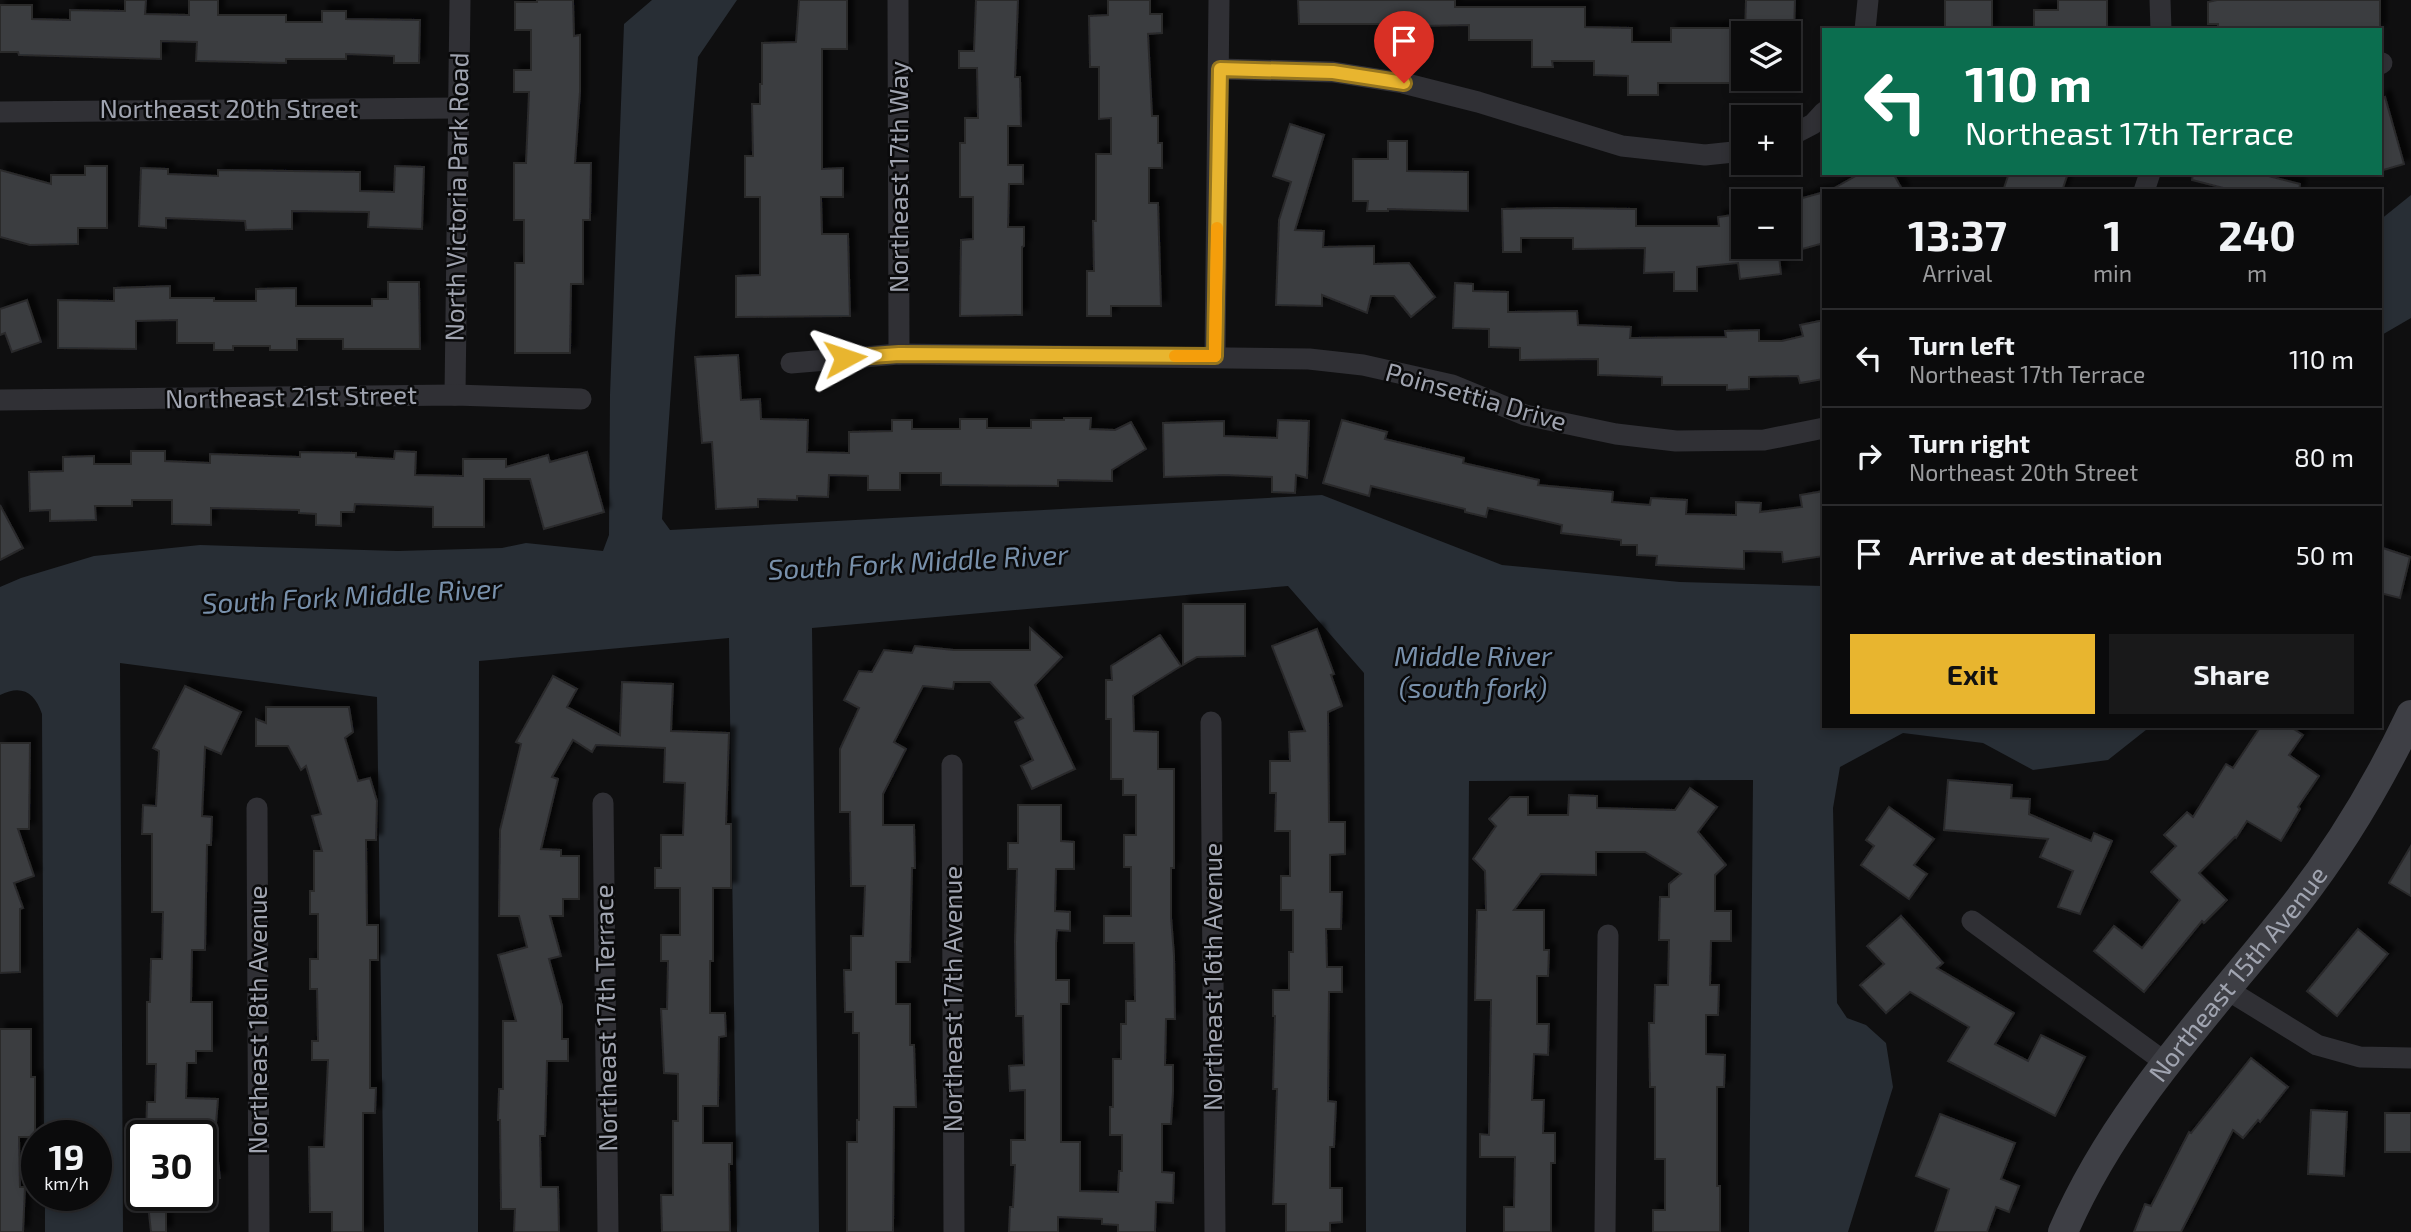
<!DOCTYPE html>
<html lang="en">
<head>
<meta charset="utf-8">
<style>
	body { margin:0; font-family:"Exo 2",sans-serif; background:#19191a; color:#f1f3f6; height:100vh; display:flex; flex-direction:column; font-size:26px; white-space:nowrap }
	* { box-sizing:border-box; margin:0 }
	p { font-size:23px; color:#9a9b9d }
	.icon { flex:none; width:38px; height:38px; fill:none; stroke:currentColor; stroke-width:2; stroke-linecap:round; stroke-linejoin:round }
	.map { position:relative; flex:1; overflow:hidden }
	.sheet { position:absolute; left:1822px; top:189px; width:560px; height:539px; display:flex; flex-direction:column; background:#0b0b0c; border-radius:0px; box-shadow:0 4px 10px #0003,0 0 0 2px #2b2b2d }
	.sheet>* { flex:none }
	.hud { position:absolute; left:1822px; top:28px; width:560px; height:147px; border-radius:0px; box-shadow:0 4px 10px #0003,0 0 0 2px #2b2b2d; background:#0b6e4f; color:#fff; overflow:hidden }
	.tools { position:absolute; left:1731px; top:21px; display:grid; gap:14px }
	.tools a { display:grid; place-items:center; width:70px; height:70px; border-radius:0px; background:#0b0b0c; box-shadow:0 4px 10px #0003,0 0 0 2px #2b2b2d; font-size:35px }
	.speed { position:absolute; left:21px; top:1120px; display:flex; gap:14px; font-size:35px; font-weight:700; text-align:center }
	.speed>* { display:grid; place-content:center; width:91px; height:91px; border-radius:50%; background:#0b0b0c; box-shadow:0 4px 10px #0003,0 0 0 2px #2b2b2d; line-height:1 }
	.speed small { font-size:18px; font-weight:400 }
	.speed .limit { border:4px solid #111; border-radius:10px; background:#fff; color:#111 }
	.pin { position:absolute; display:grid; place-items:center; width:60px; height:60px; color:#fff; margin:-72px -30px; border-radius:50% 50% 50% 0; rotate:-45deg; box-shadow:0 0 7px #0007 }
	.pin .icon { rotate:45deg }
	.me { position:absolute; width:77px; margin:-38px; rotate:85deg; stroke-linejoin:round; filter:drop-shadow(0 0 5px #0008) }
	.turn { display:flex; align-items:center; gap:24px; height:147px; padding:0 28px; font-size:32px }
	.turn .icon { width:91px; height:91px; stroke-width:2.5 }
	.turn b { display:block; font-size:49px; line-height:60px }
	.eta { display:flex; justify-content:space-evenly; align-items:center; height:119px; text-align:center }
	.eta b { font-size:42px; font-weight:700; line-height:49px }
	.primary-button { display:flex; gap:14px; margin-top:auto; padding:14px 28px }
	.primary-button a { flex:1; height:80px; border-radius:0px; background:#e8b52f; color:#111; font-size:28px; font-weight:700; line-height:80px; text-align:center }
	.primary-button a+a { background:#19191a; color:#f1f3f6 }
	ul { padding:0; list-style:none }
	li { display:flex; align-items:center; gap:21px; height:98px; padding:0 28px; border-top:2px solid #2b2b2d }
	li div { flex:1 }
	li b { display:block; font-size:26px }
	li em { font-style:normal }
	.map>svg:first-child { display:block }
	.water { fill:#282e35 }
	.building { fill:#3b3c40; stroke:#29292c; stroke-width:2; filter:url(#shadow) }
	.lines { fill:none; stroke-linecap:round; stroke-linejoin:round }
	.street { stroke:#303035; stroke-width:21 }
	.secondary { stroke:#3e3f45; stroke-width:30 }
	.route-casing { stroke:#97761f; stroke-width:18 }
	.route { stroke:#e8b52f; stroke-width:12 }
	.slow { stroke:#f59e0b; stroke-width:12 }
	.labels { text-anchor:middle; stroke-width:5; stroke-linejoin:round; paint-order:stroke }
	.street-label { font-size:26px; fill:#a0a4b0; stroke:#0a0a0b }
	.water-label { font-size:28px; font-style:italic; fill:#7890ab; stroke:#0a0a0b }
</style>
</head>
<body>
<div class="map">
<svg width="2411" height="1232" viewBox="0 0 2411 1232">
	<defs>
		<filter id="shadow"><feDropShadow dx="6" dy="-6" stdDeviation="2" flood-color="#0009"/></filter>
	</defs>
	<rect width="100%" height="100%" fill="#0f0f10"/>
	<g class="water">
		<path d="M 652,0 L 737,0 L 698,57 L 675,333 L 662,519 L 670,530 L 1322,495 L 1502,565 L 1680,582 L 1823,586 L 1824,726 L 2151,726 L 2108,760 L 2033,770 L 1983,743 L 1903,733 L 1840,767 L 1833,808 L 1837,1003 L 1847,1018 L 1866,1025 L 1886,1043 L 1893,1087 L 1848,1232 L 1749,1232 L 1753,780 L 1469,781 L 1466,1232 L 1366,1232 L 1364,673 L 1288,586 L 812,628 L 819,1232 L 737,1232 L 729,638 L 479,661 L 478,1232 L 384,1232 L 377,697 L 120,663 L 123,1232 L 45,1232 L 45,1195 L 96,1195 L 96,1136 L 44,1136 L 42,714 C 35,693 22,684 0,695 L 0,587 L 21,578 L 94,556 L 200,545 L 398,551 L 502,548 L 526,543 L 603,551 L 609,535 L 610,395 L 624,24 Z"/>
		<polygon points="2411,195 2411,318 2380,336 2380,220"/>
	</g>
	<g class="building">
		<polygon points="125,0 146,0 145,14 189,15 189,0 218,0 218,15 286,15 286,22 322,22 322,11 346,11 346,19 420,20 419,63 394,63 394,56 346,54 346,59 286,59 286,63 196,61 197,42 161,41 161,59 19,55 18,52 0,52 0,5 32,5 32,19 70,20 70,10 125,11"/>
		<polygon points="537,0 573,0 574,36 580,35 580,92 575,163 591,163 590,220 583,220 583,284 571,284 570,353 515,353 515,263 524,263 524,220 514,220 514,163 526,163 529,92 514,92 514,70 531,70 531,30 515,30 515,2 537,2"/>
		<polygon points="799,0 847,0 847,49 822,49 822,169 843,168 843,197 821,197 822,234 848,234 850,316 736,317 736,276 760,275 760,197 745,197 745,156 753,156 752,104 760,104 760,84 762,84 762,43 796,42"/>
		<polygon points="976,0 1018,0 1015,77 1020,77 1021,126 1008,126 1008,165 1023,165 1023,184 1009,184 1008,227 1024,227 1024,246 1022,247 1022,315 960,316 961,240 973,239 973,197 960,197 960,143 965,143 965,118 978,118 977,68 959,68 959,51 974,51"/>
		<polygon points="1108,0 1150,0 1150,14 1162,14 1162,33 1148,34 1152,116 1158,116 1158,143 1162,143 1162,168 1149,168 1149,203 1158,203 1161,306 1111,306 1111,316 1087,316 1087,271 1094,271 1093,221 1096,221 1096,154 1111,154 1111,118 1099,119 1099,67 1090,67 1089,16 1108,15"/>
		<polygon points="1298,0 1455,0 1455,7 1585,7 1585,27 1632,28 1632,42 1671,42 1671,28 1743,28 1743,83 1658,83 1658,95 1628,95 1628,76 1594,75 1594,61 1552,61 1553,67 1532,67 1532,40 1469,40 1469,25 1423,26 1423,35 1405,35 1405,24 1299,24"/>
		<polygon points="1746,0 1795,0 1794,33 1745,33"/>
		<rect x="1945" y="0" width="47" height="30"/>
		<polygon points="2058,0 2107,0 2107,30 2034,30 2034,10 2058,10"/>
		<polygon points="2217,0 2380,0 2380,30 2218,30 2218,24 2208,24 2208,2"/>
		<polygon points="2385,97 2404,164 2380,171 2380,98"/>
		<polygon points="1290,124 1324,135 1295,230 1324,231 1323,247 1374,246 1374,264 1409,263 1435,297 1411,317 1394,296 1371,296 1367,313 1322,295 1322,306 1276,305 1279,220 1291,182 1273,176"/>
		<polygon points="1388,141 1407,141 1407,171 1468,172 1468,211 1388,209 1388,211 1367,211 1368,201 1353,201 1353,159 1388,159"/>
		<polygon points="85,166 107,166 107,228 78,228 78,244 30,245 0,237 0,170 51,184 51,175 85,175"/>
		<polygon points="395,166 424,167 422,229 368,227 369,212 292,211 292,229 246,230 245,221 166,218 166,228 139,226 141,168 168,169 168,174 218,176 218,170 360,172 360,191 394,192"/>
		<polygon points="1861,173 1893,173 1903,191 1829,191"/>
		<polygon points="2009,173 2068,173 2062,191 2003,191"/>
		<polygon points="2193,173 2257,173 2300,184 2299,191 2235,191 2192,180"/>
		<polygon points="1824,192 1824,243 1788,253 1788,202"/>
		<polygon points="1555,208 1636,209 1636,226 1719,226 1718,217 1740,214 1743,247 1778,247 1781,274 1740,279 1738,263 1697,267 1697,291 1674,291 1674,272 1644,273 1645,248 1573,249 1573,238 1521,238 1521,252 1503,252 1502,209"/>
		<polygon points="388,282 419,282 420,349 343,349 343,339 297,339 297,350 270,350 270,346 233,346 233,350 214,350 214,343 177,343 177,320 136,321 136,349 58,348 58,300 114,301 114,288 170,286 170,298 214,298 214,301 256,301 256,289 296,288 296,306 372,306 372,299 388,299"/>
		<polygon points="1455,283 1473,284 1473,291 1508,292 1508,312 1577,311 1578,325 1631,327 1630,338 1726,337 1725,331 1759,330 1759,341 1782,341 1803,336 1800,325 1824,320 1824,379 1800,383 1798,376 1749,377 1749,389 1727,390 1727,385 1662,385 1662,377 1598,375 1598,359 1520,360 1520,348 1489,347 1489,329 1453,328"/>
		<polygon points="27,300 41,342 12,352 5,333 0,335 0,309"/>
		<polygon points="738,355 741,400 760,399 761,419 808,420 807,452 849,453 849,432 892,431 892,420 912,420 912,429 960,429 960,419 987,419 987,428 1031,428 1031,420 1064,420 1064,418 1091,418 1090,429 1115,430 1131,422 1146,449 1112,470 1112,481 1058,480 1058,486 941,485 941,473 900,473 900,490 868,490 868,476 829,475 828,497 797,496 797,500 758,499 758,507 716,509 712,442 702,443 695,357"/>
		<polygon points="1278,420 1309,421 1307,478 1296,475 1295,493 1272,492 1272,477 1224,475 1164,477 1163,423 1224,421 1224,436 1277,438"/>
		<polygon points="1342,420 1387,432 1385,439 1464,458 1463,463 1539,480 1538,485 1613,492 1612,502 1650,505 1651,498 1687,500 1686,514 1736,515 1736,502 1761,503 1760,512 1802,507 1800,495 1824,491 1824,556 1783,562 1782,552 1744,551 1744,569 1656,565 1657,556 1637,555 1637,545 1621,545 1621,540 1561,533 1562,525 1488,508 1486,517 1465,512 1465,509 1371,486 1369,496 1323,483"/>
		<polygon points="131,451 165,451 165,461 210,463 210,454 300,457 300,452 356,453 356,457 394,459 395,451 416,452 415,475 463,476 463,459 506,459 506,467 548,455 550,462 587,452 604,512 544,529 530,479 484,479 484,527 433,527 433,507 355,504 354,512 341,512 341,526 316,525 316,514 299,513 299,510 211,508 211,525 172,524 172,500 132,500 132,506 95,506 96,520 50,521 50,510 30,511 29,472 63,471 63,457 94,456 94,464 131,464"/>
		<polygon points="0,505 23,548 0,560"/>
		<polygon points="2380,547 2410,557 2400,598 2380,593"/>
		<polygon points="1183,604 1245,604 1245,656 1197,657 1183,665"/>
		<polygon points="1030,628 1062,657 1035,685 1075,769 1032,789 1021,766 1033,760 1015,722 1023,718 990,682 954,682 953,689 923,686 894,742 906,749 883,794 883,825 914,825 915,868 912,868 910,962 896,962 896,1004 910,1004 910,1045 914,1045 916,1107 894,1107 893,1232 847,1232 847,1142 857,1142 857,1120 859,1120 859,1033 853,1033 853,1012 845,1012 844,970 851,970 851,936 863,936 865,886 851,886 850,812 840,812 840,749 859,708 844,700 859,671 872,672 884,650 912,653 915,646 954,650 1030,650"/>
		<polygon points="1317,629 1334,674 1331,675 1342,706 1328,712 1329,822 1345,822 1345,854 1330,855 1330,892 1342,892 1341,929 1326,929 1327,967 1342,967 1342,992 1329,992 1328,1101 1336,1102 1334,1147 1330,1147 1330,1188 1342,1188 1342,1222 1330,1223 1330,1232 1286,1232 1286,1204 1273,1204 1277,1089 1273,1089 1275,1016 1273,1016 1273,990 1289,990 1289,952 1293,952 1293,910 1281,910 1281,876 1290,876 1290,831 1275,831 1276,793 1270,793 1270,761 1290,761 1289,732 1305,731 1272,646"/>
		<polygon points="1160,635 1181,666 1133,696 1134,731 1158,732 1158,769 1174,769 1174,868 1171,868 1171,917 1174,955 1175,1019 1166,1019 1165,1065 1173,1065 1173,1092 1171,1124 1162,1124 1162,1172 1174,1173 1173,1203 1156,1202 1155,1232 1118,1232 1118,1225 1102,1224 1102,1219 1058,1217 1058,1232 1009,1232 1010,1207 1013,1207 1015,1165 1011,1165 1011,1140 1025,1140 1025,1090 1010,1091 1009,1066 1024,1065 1023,1016 1016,1016 1015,942 1017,869 1008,869 1008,843 1018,843 1018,805 1061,805 1061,841 1074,842 1074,869 1056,869 1055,911 1070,912 1070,931 1057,930 1056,943 1056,980 1069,980 1069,1004 1061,1004 1061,1142 1080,1142 1080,1191 1118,1192 1119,1171 1122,1171 1122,1135 1110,1135 1110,1107 1113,1107 1113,1059 1121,1059 1121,1024 1126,1024 1126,1001 1135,1001 1134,943 1104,943 1104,916 1131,916 1131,867 1124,867 1124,835 1136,835 1136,795 1123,795 1123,779 1111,779 1111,719 1106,719 1106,680 1112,680 1111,666"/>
		<polygon points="553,676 577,689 567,707 620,735 622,682 673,684 671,731 729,733 726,824 731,824 731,888 713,888 713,961 710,961 710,1013 725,1013 726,1036 719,1037 718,1106 703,1106 703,1143 732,1143 732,1164 729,1164 730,1232 662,1232 661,1195 673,1195 673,1121 678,1121 678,1074 664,1073 661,1009 667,1009 668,961 661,961 661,935 680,935 680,888 655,888 655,868 661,868 661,835 683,835 685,783 664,782 665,748 596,745 592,752 573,740 552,777 558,779 541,849 561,850 561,856 579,856 579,899 563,899 563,916 550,916 561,956 549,959 562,1006 562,1039 568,1039 568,1061 547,1061 545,1136 540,1136 541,1187 558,1187 559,1232 514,1232 515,1209 501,1209 500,1120 498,1120 499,1089 503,1089 503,1021 516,1021 498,955 527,947 519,916 499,916 500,830 521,744 516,742"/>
		<polygon points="185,686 241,712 221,754 205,747 202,816 212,817 211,845 207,845 205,950 192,950 191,1002 212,1002 212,1051 196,1051 196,1063 187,1063 186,1098 218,1099 215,1136 220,1178 201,1180 201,1136 146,1136 147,1102 155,1102 156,1064 147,1064 147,1002 150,1002 151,959 162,959 163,912 152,912 152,834 142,834 143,805 156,806 159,751 153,748"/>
		<polygon points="266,707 349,707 353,732 345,738 358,781 370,778 377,801 376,840 366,840 367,925 378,925 378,960 370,960 370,1088 376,1088 375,1113 363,1113 363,1232 332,1232 332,1212 310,1212 309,1147 324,1147 328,1060 312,1060 312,1041 318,1041 317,989 310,989 310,959 318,959 318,914 310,914 310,891 314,891 314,851 322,851 312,816 321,814 306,766 301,770 288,746 256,746 256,719 266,723"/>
		<polygon points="2261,726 2289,726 2303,735 2289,755 2319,776 2298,807 2300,809 2281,841 2247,821 2236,838 2235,837 2199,873 2227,900 2204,923 2202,921 2144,992 2094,951 2114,926 2142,948 2180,900 2151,872 2176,846 2164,835 2187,812 2193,817 2226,764 2233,768"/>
		<polygon points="0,743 30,743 29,829 18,829 34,876 14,883 23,908 20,909 20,972 0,973"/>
		<polygon points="1948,780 2012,785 2011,798 2030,799 2029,814 2091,841 2094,833 2112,841 2080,914 2058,907 2073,871 2040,857 2048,839 1944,830"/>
		<polygon points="1690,788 1717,807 1698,832 1726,865 1715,875 1715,911 1731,911 1731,941 1711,941 1710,985 1719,985 1718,1015 1706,1015 1706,1054 1725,1055 1724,1087 1717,1087 1717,1186 1720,1186 1720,1232 1653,1232 1653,1210 1665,1210 1665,1159 1655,1159 1655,1087 1650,1087 1649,1023 1654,1023 1655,985 1668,985 1669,940 1659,940 1660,897 1669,897 1669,884 1681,874 1645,852 1596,852 1596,875 1541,874 1514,910 1544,910 1544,950 1549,950 1548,976 1537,976 1537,1024 1549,1024 1548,1055 1534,1054 1532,1100 1544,1100 1543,1133 1555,1133 1555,1163 1551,1163 1551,1232 1504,1232 1504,1207 1514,1207 1515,1157 1480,1157 1480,1134 1489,1135 1491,1000 1475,1000 1477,910 1486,910 1485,871 1473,859 1496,826 1489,819 1510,797 1528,797 1528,815 1568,815 1569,795 1597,796 1597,808 1675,810"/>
		<polygon points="1889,807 1934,839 1914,865 1927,874 1909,899 1861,865 1874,846 1866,840"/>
		<polygon points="2411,846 2411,896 2389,883"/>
		<polygon points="1901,916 1943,963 1937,968 2014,1013 1995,1044 2028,1061 2041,1035 2085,1057 2055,1116 1948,1061 1969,1027 1910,992 1886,1013 1860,985 1884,964 1867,946"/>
		<polygon points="2358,929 2388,954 2337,1016 2307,991"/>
		<polygon points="0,1029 31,1029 31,1077 35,1077 35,1137 19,1137 20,1187 25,1187 23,1232 0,1232"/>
		<polygon points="2251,1058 2288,1087 2260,1122 2258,1120 2243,1138 2233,1130 2181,1232 2134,1232 2145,1204 2151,1206 2189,1132 2191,1133"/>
		<polygon points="2311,1110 2347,1112 2344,1176 2308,1174"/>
		<rect x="2385" y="1113" width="26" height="39"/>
		<polygon points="1940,1114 2015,1143 2001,1179 2019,1186 2009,1212 1996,1207 1987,1232 1935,1232 1949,1189 1916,1176"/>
		<polygon points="147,1195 166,1195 166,1232 151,1232"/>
	</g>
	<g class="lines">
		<g class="street">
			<polyline points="898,0 899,354"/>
			<polyline points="2160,0 2161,30"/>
			<polyline points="1865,30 1868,0"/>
			<polyline points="2380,64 2382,63"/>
			<polyline points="1220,69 1333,72 1403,83 1478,102 1622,146 1705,155 1743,151"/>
			<polyline points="0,112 458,108"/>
			<polyline points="1788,137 1813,124 1824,112"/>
			<polyline points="2144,191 2150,173"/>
			<polyline points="1215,356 1219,0"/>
			<polyline points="791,363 899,354 1309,359 1363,365 1452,385 1525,415 1616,434 1676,441 1764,440 1824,428"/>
			<polyline points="455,395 460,0"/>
			<polyline points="0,400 455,395 581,399"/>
			<polyline points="1211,722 1215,1232"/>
			<polyline points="952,765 954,1232"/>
			<polyline points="603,803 608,1232"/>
			<polyline points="257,808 259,1232"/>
			<polyline points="1972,921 2166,1063"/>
			<polyline points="2226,989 2317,1045 2360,1057 2411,1058"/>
			<polyline points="1605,1232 1608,935"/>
		</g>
		<path class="secondary" id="s1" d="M 2063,1232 C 2116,1108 2213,1009 2295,905 C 2341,846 2379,782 2411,715"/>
	</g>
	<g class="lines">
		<g class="route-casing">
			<polyline id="route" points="845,358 899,354 1215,356 1220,69 1333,72 1404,83"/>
		</g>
		<use href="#route" class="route"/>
		<polyline class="slow" points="1175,356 1215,356 1217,228"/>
	</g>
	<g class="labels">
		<g class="street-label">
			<text x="229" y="118">Northeast 20th Street</text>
			<text transform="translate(899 177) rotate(-90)" y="9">Northeast 17th Way</text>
			<text transform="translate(457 197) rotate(-89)" y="9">North Victoria Park Road</text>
			<text transform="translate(291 397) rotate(-1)" y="9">Northeast 21st Street</text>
			<text transform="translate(1476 397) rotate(16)" y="9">Poinsettia Drive</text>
			<text dy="9" stroke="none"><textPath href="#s1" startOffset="313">Northeast 15th Avenue</textPath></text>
			<text transform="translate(1213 977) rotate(-90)" y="9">Northeast 16th Avenue</text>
			<text transform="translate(953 999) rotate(-90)" y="9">Northeast 17th Avenue</text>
			<text transform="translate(606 1018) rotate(-91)" y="9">Northeast 17th Terrace</text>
			<text transform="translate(258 1020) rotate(-90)" y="9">Northeast 18th Avenue</text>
		</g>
		<g class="water-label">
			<text transform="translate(918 562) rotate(-3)" y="10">South Fork Middle River</text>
			<text transform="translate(352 596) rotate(-3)" y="10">South Fork Middle River</text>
			<text x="1473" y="666">Middle River<tspan x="1473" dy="32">(south fork)</tspan></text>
		</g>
	</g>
</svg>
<div class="tools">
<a><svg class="icon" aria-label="layers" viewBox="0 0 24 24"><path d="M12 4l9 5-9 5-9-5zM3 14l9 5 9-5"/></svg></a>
<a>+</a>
<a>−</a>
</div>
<div class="speed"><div>19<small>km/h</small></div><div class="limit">30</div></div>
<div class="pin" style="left:1404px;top:83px;background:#d93025"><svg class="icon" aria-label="arrive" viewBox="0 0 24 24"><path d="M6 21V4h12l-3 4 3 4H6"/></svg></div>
<svg class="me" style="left:845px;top:358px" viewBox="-20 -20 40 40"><path d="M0-17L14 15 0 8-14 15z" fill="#e8b52f" stroke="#fff" stroke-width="4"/></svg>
<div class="hud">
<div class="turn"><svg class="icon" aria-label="left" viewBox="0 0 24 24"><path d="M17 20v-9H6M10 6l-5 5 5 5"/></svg><div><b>110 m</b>Northeast 17th Terrace</div></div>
</div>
<section class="sheet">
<div class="eta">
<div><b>13:37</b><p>Arrival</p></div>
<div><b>1</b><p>min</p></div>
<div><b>240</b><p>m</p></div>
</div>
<ul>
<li><svg class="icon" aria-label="left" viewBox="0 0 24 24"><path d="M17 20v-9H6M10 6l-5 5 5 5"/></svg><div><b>Turn left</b><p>Northeast 17th Terrace</p></div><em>110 m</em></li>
<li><svg class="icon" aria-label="right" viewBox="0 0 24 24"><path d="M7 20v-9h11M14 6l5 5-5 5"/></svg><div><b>Turn right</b><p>Northeast 20th Street</p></div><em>80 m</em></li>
<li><svg class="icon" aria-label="arrive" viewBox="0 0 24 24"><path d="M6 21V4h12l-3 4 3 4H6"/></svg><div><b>Arrive at destination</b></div><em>50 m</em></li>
</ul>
<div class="primary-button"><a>Exit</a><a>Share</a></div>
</section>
</div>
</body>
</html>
